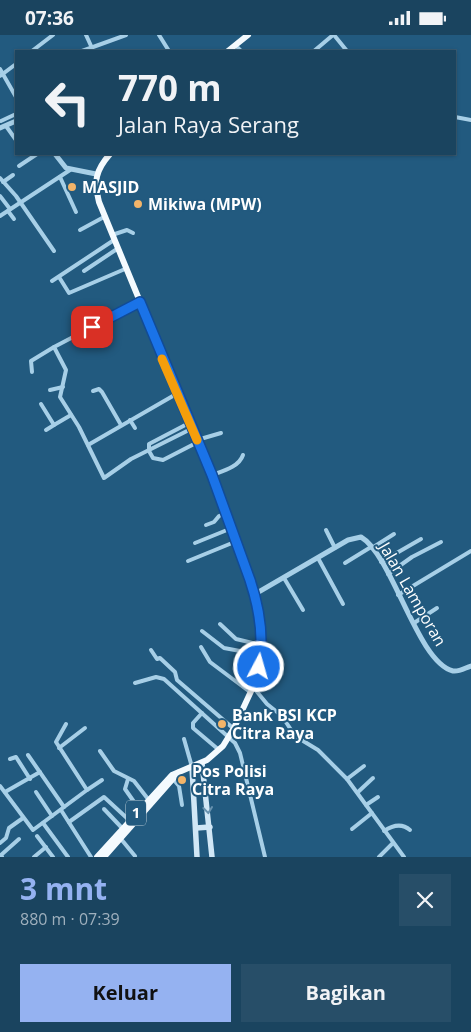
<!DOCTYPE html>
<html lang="id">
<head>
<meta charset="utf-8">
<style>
	body { margin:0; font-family:"Open Sans",sans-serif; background:#274e68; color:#f1f3f6; height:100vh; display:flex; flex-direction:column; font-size:19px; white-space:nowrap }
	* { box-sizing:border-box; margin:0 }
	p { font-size:16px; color:#9fb0bd }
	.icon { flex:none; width:28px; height:28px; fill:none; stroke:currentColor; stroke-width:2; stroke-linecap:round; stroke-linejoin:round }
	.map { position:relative; height:822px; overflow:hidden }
	.drawer { display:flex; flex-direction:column; background:#1a445f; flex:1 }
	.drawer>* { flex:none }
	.top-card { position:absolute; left:15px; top:15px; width:441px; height:105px; border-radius:0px; box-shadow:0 1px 4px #0004,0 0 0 1px #385c74; background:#1a445f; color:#f1f3f6; overflow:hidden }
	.pin { position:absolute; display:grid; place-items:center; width:42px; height:42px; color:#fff; margin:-21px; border-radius:10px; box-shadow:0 2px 8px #0006 }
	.me { position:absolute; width:55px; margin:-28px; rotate:6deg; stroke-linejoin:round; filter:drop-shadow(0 0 4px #0008) }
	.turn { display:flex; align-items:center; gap:18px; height:105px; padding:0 20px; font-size:22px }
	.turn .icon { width:65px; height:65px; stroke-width:2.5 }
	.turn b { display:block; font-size:35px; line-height:42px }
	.round { display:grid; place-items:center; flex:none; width:52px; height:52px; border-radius:0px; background:#274e68 }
	.head { display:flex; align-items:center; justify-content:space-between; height:85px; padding:0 20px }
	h1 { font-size:30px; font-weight:700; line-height:38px; color:#95b2f1 }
	.button { display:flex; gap:10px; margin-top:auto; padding:10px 20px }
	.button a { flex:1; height:58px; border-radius:0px; background:#95b2f1; color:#111; font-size:20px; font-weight:700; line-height:58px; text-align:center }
	.button a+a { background:#274e68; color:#f1f3f6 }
	.status { display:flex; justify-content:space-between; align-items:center; height:35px; padding:0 25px; background:#1a445f; direction:ltr }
	.status svg { height:14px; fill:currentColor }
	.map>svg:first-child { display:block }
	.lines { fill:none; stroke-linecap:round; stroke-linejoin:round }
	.minor { stroke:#a7cfe7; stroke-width:4 }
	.tertiary { stroke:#a7cfe7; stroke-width:5 }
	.secondary { stroke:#d1e7f6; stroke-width:5.5 }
	.trunk { stroke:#f4fafe; stroke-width:6 }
	.oneway { stroke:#6892af }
	.route-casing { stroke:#114b97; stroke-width:12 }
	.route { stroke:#1a73e8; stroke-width:9 }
	.slow { stroke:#f59e0b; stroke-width:9 }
	.poi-dot { fill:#f3b469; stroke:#225a7f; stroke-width:2 }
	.labels { text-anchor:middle; stroke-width:4; stroke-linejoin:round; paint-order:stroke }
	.shield { fill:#225a7f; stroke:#bdced9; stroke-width:1 }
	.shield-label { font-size:15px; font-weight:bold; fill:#fff }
	.poi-label { font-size:16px; font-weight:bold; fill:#fff; stroke:#225a7f; text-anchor:start }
	.street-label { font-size:16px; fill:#fff; stroke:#225a7f }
</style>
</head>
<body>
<div class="status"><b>07:36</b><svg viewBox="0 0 49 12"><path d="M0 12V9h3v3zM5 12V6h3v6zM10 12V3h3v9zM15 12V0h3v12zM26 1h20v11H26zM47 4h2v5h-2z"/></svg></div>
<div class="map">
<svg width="471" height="822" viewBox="0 0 471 822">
	<rect width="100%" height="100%" fill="#225a7f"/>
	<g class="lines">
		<g class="minor">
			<polyline points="86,0 92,13"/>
			<polyline points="159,0 169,16"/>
			<polyline points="334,0 347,16"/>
			<polyline points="238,13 241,16"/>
			<polyline points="32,16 53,0"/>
			<polyline points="82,16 126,0"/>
			<polyline points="314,16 333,0"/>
			<polyline points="0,34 16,62"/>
			<polyline points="0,41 16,29"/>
			<polyline points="455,82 471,85"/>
			<polyline points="1,86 16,79"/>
			<polyline points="6,91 16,105"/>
			<polyline points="19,131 37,119"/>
			<polyline points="60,142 76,177"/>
			<polyline points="0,143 16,161 54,216"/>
			<polyline points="3,147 13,140"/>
			<polyline points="0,161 10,174"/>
			<polyline points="8,176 14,184"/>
			<polyline points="0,181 70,135"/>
			<polyline points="80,195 104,182"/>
			<polyline points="112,200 127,195 133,198"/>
			<polyline points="84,236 117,214"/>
			<polyline points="59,242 69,258 125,234"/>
			<polyline points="52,246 114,205"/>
			<polyline points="140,267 54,312 66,335 60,362 79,392 104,443 131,424 193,393"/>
			<polyline points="32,337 31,326 54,312"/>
			<polyline points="50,355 63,352"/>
			<polyline points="93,356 99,354 102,357 121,390"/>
			<polyline points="41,369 54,390 71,380"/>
			<polyline points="130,385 135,393"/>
			<polyline points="191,387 149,409 149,416 153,423 163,425 198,407"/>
			<polyline points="46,395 54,390"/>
			<polyline points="197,405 221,398"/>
			<polyline points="88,410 178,358"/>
			<path d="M 212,440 C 223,436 239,432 243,420"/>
			<polyline points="206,490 214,487 219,481 227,478"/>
			<polyline points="326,495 335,513"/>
			<polyline points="195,508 232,493"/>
			<polyline points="372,513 394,499"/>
			<polyline points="318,523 343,569"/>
			<polyline points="188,526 237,506"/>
			<polyline points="381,527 421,504"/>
			<polyline points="345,528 371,512"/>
			<polyline points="388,539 412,522 441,507"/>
			<polyline points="284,543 303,575"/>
			<polyline points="398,560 471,516"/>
			<polyline points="414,588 437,573"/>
			<polyline points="220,589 236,604 261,610"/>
			<polyline points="202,596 224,613 261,620"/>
			<polyline points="201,612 210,627 250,657"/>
			<polyline points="151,615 157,624 160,623 175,637 177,645 234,694"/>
			<polyline points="135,648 156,642 164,644 235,708 240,718 265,822"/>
			<polyline points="253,652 267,669 282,681 295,701 318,715 347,744 404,822"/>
			<polyline points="202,678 193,688 193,693 219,715"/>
			<polyline points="184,704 192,732"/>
			<polyline points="59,713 85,693"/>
			<polyline points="100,716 114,736 134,746 148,764"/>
			<polyline points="28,720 64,772"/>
			<polyline points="10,724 16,722 30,744"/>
			<polyline points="128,744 125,754 139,774"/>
			<polyline points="173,744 179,751 182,770"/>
			<polyline points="347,744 364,731"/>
			<polyline points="0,751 33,795 87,755 56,707 66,689"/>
			<polyline points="87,755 102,745"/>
			<polyline points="5,757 40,737"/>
			<polyline points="36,757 52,781"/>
			<polyline points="358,757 373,743"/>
			<polyline points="366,770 378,762"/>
			<polyline points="104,774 122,793"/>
			<polyline points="61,775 91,822"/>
			<polyline points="69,787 104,762 129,785"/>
			<polyline points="43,788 68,822"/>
			<polyline points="352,794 372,778"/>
			<path d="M 384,796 C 393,790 402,788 410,795"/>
			<polyline points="37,801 53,822"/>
			<polyline points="121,804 135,821"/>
			<polyline points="0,808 6,803 9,793 23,783"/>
			<polyline points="2,822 1,820 19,804"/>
			<polyline points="34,822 46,812"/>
			<polyline points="379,822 393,808"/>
		</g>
		<g class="tertiary">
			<polyline points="0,93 16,86"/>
			<polyline points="55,119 66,133 96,139"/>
			<path d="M 255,559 L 348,505 L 361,502 C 393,521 417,627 453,636 C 459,637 465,633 471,631"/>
		</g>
		<g class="secondary">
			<polyline points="202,728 212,822"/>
			<polyline points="192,732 197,822"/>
			<polyline points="196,793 210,792"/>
		</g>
		<g class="trunk">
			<polyline points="228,16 248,0"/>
			<path d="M 97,822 L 172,740 L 207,725 L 223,711 L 234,693 L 253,652 L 259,632 L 261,610 L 255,559 L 225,473 L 99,167 C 94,146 95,136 110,119"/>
			<polyline points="104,822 178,738"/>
		</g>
	</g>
	<defs><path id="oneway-chevron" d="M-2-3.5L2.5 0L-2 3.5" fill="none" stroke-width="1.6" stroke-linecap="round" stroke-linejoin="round" transform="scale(1.25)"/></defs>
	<use class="oneway" href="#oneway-chevron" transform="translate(208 775) rotate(83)"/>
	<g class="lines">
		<g class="route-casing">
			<path id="route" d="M 92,292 L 140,267 L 212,440 L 250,545 C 259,572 264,604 259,632"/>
		</g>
		<use href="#route" class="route"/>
		<polyline class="slow" points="162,324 197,405"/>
	</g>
	<g class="poi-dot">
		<circle cx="72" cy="152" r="5"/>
		<circle cx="138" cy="169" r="5"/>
		<circle cx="222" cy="689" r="5"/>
		<circle cx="182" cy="745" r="5"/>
	</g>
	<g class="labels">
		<rect class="shield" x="126" y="765.5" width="20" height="25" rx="4"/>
		<g class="shield-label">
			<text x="136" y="783">1</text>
		</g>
		<g class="poi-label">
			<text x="82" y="158">MASJID</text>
			<text x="148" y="175">Mikiwa (MPW)</text>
			<text x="232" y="686">Bank BSI KCP<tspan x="232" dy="18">Citra Raya</tspan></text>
			<text x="192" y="742">Pos Polisi<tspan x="192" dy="18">Citra Raya</tspan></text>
		</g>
		<g class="street-label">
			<text transform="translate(413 559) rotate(60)" y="6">Jalan Lamporan</text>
		</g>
	</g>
</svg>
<div class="pin" style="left:92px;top:292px;background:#d93025"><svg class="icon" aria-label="arrive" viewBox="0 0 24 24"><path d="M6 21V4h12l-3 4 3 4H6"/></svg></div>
<svg class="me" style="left:259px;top:632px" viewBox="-20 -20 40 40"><circle r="17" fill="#1a73e8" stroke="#fff" stroke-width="3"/><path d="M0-11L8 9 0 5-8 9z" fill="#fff"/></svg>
<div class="top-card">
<div class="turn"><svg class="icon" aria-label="left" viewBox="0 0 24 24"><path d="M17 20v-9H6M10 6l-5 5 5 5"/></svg><div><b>770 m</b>Jalan Raya Serang</div></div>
</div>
</div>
<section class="drawer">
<div class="head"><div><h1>3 mnt</h1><p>880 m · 07:39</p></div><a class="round"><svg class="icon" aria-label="close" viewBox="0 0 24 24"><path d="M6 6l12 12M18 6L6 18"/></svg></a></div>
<div class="button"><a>Keluar</a><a>Bagikan</a></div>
</section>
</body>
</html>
